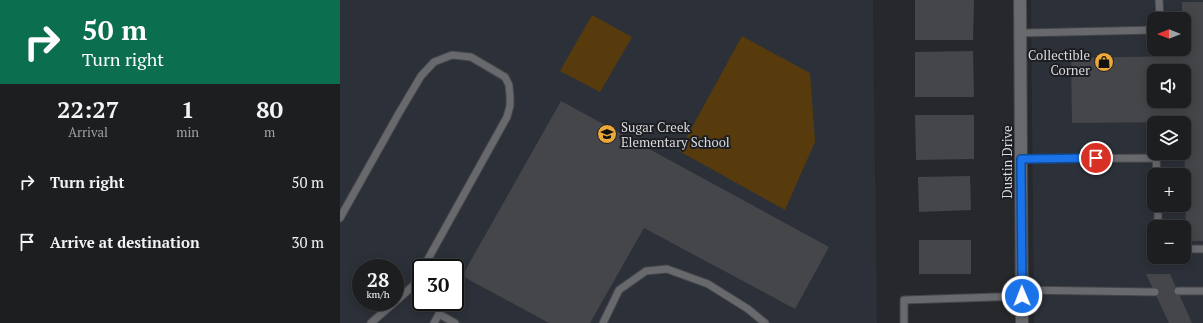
<!DOCTYPE html>
<html lang="en">
<head>
<meta charset="utf-8">
<style>
	body { margin:0; font-family:"PT Serif",serif; background:#292b2d; color:#f1f3f6; height:100vh; display:flex; flex-direction:column; font-size:15px; white-space:nowrap }
	* { box-sizing:border-box; margin:0 }
	p { font-size:13px; color:#a0a2a5 }
	.icon { flex:none; width:22px; height:22px; fill:none; stroke:currentColor; stroke-width:2; stroke-linecap:round; stroke-linejoin:round }
	.map { position:relative; flex:1; overflow:hidden }
	.drawer { display:flex; flex-direction:column; background:#1c1e20; width:340px }
	.drawer>* { flex:none }
	.guide { background:#0b6e4f; color:#fff; overflow:hidden }
	.needle { width:26px; rotate:270deg }
	.buttons { position:absolute; left:807px; top:12px; display:grid; gap:8px }
	.buttons a { display:grid; place-items:center; width:44px; height:44px; border-radius:8px; background:#1c1e20; box-shadow:0 2px 10px #0003,0 0 0 1px #3a3c3e; font-size:20px }
	.speed { position:absolute; left:12px; top:259px; display:flex; gap:8px; font-size:20px; font-weight:700; text-align:center }
	.speed>* { display:grid; place-content:center; width:52px; height:52px; border-radius:50%; background:#1c1e20; box-shadow:0 2px 10px #0003,0 0 0 1px #3a3c3e; line-height:1 }
	.speed small { font-size:10px; font-weight:400 }
	.speed .limit { border:2px solid #111; border-radius:6px; background:#fff; color:#111 }
	.pin { position:absolute; display:grid; place-items:center; width:34px; height:34px; color:#fff; margin:-17px; border:2px solid #fff; border-radius:50%; box-shadow:0 1px 4px #0007 }
	.me { position:absolute; width:44px; margin:-22px; rotate:359deg; stroke-linejoin:round; filter:drop-shadow(0 0 3px #0008) }
	.turn { display:flex; align-items:center; gap:14px; height:84px; padding:0 16px; font-size:18px }
	.turn .icon { width:52px; height:52px; stroke-width:2.5 }
	.turn b { display:block; font-size:28px; line-height:34px }
	.eta { display:flex; justify-content:space-evenly; align-items:center; height:68px; text-align:center }
	.eta b { font-size:24px; font-weight:800; line-height:28px }
	ul { padding:0; list-style:none }
	li { display:flex; align-items:center; gap:12px; height:60px; padding:0 16px }
	li div { flex:1 }
	li b { display:block; font-size:15px }
	li em { font-style:normal }
	main { display:flex; flex:1; min-height:0 }
	.map>svg:first-child { display:block }
	.built { fill:#2c3039; fill-rule:evenodd }
	.green { fill:#573b0d }
	.building { fill:#44464a; fill-rule:evenodd }
	.lines { fill:none; stroke-linecap:round; stroke-linejoin:round }
	.service-casing { stroke:#444548; stroke-width:9 }
	.minor-casing { stroke:#444548; stroke-width:14 }
	.service { stroke:#67696d; stroke-width:7 }
	.minor { stroke:#67696d; stroke-width:12 }
	.route-casing { stroke:#114b97; stroke-width:10 }
	.route { stroke:#1a73e8; stroke-width:7 }
	.labels { text-anchor:middle; stroke-width:4; stroke-linejoin:round; paint-order:stroke }
	.poi-label { font-size:13px; fill:#d9dadd; stroke:#1c1e22; text-anchor:end }
	.street-label { font-size:13px; fill:#d9dadd; stroke:#1c1e22 }
</style>
</head>
<body>
<main>
<section class="drawer">
<div class="guide">
<div class="turn"><svg class="icon" aria-label="right" viewBox="0 0 24 24"><path d="M7 20v-9h11M14 6l5 5-5 5"/></svg><div><b>50 m</b>Turn right</div></div>
</div>
<div class="eta">
<div><b>22:27</b><p>Arrival</p></div>
<div><b>1</b><p>min</p></div>
<div><b>80</b><p>m</p></div>
</div>
<ul>
<li><svg class="icon" aria-label="right" viewBox="0 0 24 24"><path d="M7 20v-9h11M14 6l5 5-5 5"/></svg><div><b>Turn right</b></div><em>50 m</em></li>
<li><svg class="icon" aria-label="arrive" viewBox="0 0 24 24"><path d="M6 21V4h12l-3 4 3 4H6"/></svg><div><b>Arrive at destination</b></div><em>30 m</em></li>
</ul>
</section>
<div class="map">
<svg width="863" height="323" viewBox="0 0 863 323">
	<rect width="100%" height="100%" fill="#26282b"/>
	<g class="built">
		<path d="M 0,0 L 533,0 L 537,323 L 0,323 ZM 21,268 L 55,268 L 55,302 L 21,302 ZM 81,268 L 115,268 L 115,302 L 81,302 Z"/>
		<path d="M 691,0 L 863,0 L 863,323 L 694,323 ZM 814,19 L 844,19 L 844,49 L 814,49 ZM 814,71 L 844,71 L 844,101 L 814,101 ZM 814,123 L 844,123 L 844,153 L 814,153 ZM 814,175 L 844,175 L 844,205 L 814,205 ZM 814,227 L 844,227 L 844,257 L 814,257 Z"/>
	</g>
	<g class="green">
		<polygon points="252,15 292,37 260,92 220,71"/>
		<polygon points="402,36 470,73 475,142 445,210 339,151"/>
	</g>
	<g class="building">
		<polygon points="575,0 634,0 633,40 575,40"/>
		<path d="M 842,2 L 863,2 L 863,241 L 846,241 L 844,122 L 732,123 L 731,58 L 843,56 L 844,19 L 842,19 ZM 814,71 L 844,71 L 844,101 L 814,101 Z"/>
		<polygon points="633,51 634,97 575,97 575,52"/>
		<polygon points="221,101 489,247 455,309 304,228 250,323 209,323 122,276"/>
		<polygon points="575,115 634,115 634,159 576,160"/>
		<polygon points="630,176 631,210 579,212 578,177"/>
		<rect x="579" y="240" width="52" height="34"/>
		<polygon points="806,274 830,274 852,323 829,323"/>
	</g>
	<g class="lines">
		<g class="service-casing">
			<g id="service">
				<polyline points="819,0 820,19"/>
				<polyline points="681,33 814,30"/>
				<polyline points="681,159 816,158 817,175"/>
				<polyline points="818,205 818,227"/>
				<polyline points="0,218 59,113 81,76 94,62 112,55 131,57 165,77 169,85 170,97 170,106 167,117 83,268"/>
				<polyline points="844,249 863,249"/>
				<polyline points="682,290 815,292"/>
				<polyline points="838,291 863,291"/>
				<polyline points="31,323 73,286 81,272"/>
				<polyline points="94,323 99,314 115,323"/>
				<polyline points="263,323 279,290 306,271 327,269 368,284 408,309 425,323"/>
				<polyline points="564,323 564,300 682,296"/>
			</g>
		</g>
		<g class="minor-casing">
			<polyline id="minor" points="680,0 682,323"/>
		</g>
		<use href="#service" class="service"/>
		<use href="#minor" class="minor"/>
	</g>
	<g class="lines">
		<g class="route-casing">
			<polyline id="route" points="682,296 681,159 756,158"/>
		</g>
		<use href="#route" class="route"/>
	</g>
	<defs>
		<g id="shop-disc" transform="scale(1)"><circle r="9.5" fill="#eca93a" stroke="#1c1e22"/><path d="M-5-2.5h2.3a2.7 3.5 0 0 1 5.4 0H5L5.5 6h-11ZM-1.5-2.5h3a1.5 2.3 0 0 0-3 0Z" fill="#111"/></g>
		<g id="school-disc" transform="scale(1)"><circle r="9.5" fill="#eca93a" stroke="#1c1e22"/><path d="M0-5L7-2L0 1L-7-2ZM-4 1L0 2.5L4 1V4Q0 6-4 4Z" fill="#111"/></g>
	</defs>
	<g fill-rule="evenodd">
		<use href="#shop-disc" x="764" y="62"/>
		<use href="#school-disc" x="267" y="134"/>
	</g>
	<g class="labels">
		<g class="poi-label">
			<text x="750" y="60">Collectible<tspan x="750" dy="15">Corner</tspan></text>
			<text x="281" y="132" text-anchor="start">Sugar Creek<tspan x="281" dy="15">Elementary School</tspan></text>
		</g>
		<g class="street-label">
			<text transform="translate(667 162) rotate(-90)" y="5">Dustin Drive</text>
		</g>
	</g>
</svg>
<div class="buttons">
<a><svg class="needle" viewBox="-14 -14 28 28"><path d="M0-13l5 13h-10z" fill="#e53935"/><path d="M0 13l5-13h-10z" fill="#a0a2a5"/></svg></a>
<a><svg class="icon" aria-label="sound" viewBox="0 0 24 24"><path d="M4 9h4l5-4v14l-5-4H4zM17 9q2 3 0 6"/></svg></a>
<a><svg class="icon" aria-label="layers" viewBox="0 0 24 24"><path d="M12 4l9 5-9 5-9-5zM3 14l9 5 9-5"/></svg></a>
<a>+</a>
<a>−</a>
</div>
<div class="speed"><div>28<small>km/h</small></div><div class="limit">30</div></div>
<div class="pin" style="left:756px;top:158px;background:#d93025"><svg class="icon" aria-label="arrive" viewBox="0 0 24 24"><path d="M6 21V4h12l-3 4 3 4H6"/></svg></div>
<svg class="me" style="left:682px;top:296px" viewBox="-20 -20 40 40"><circle r="17" fill="#1a73e8" stroke="#fff" stroke-width="3"/><path d="M0-11L8 9 0 5-8 9z" fill="#fff"/></svg>
</div>
</main>
</body>
</html>
